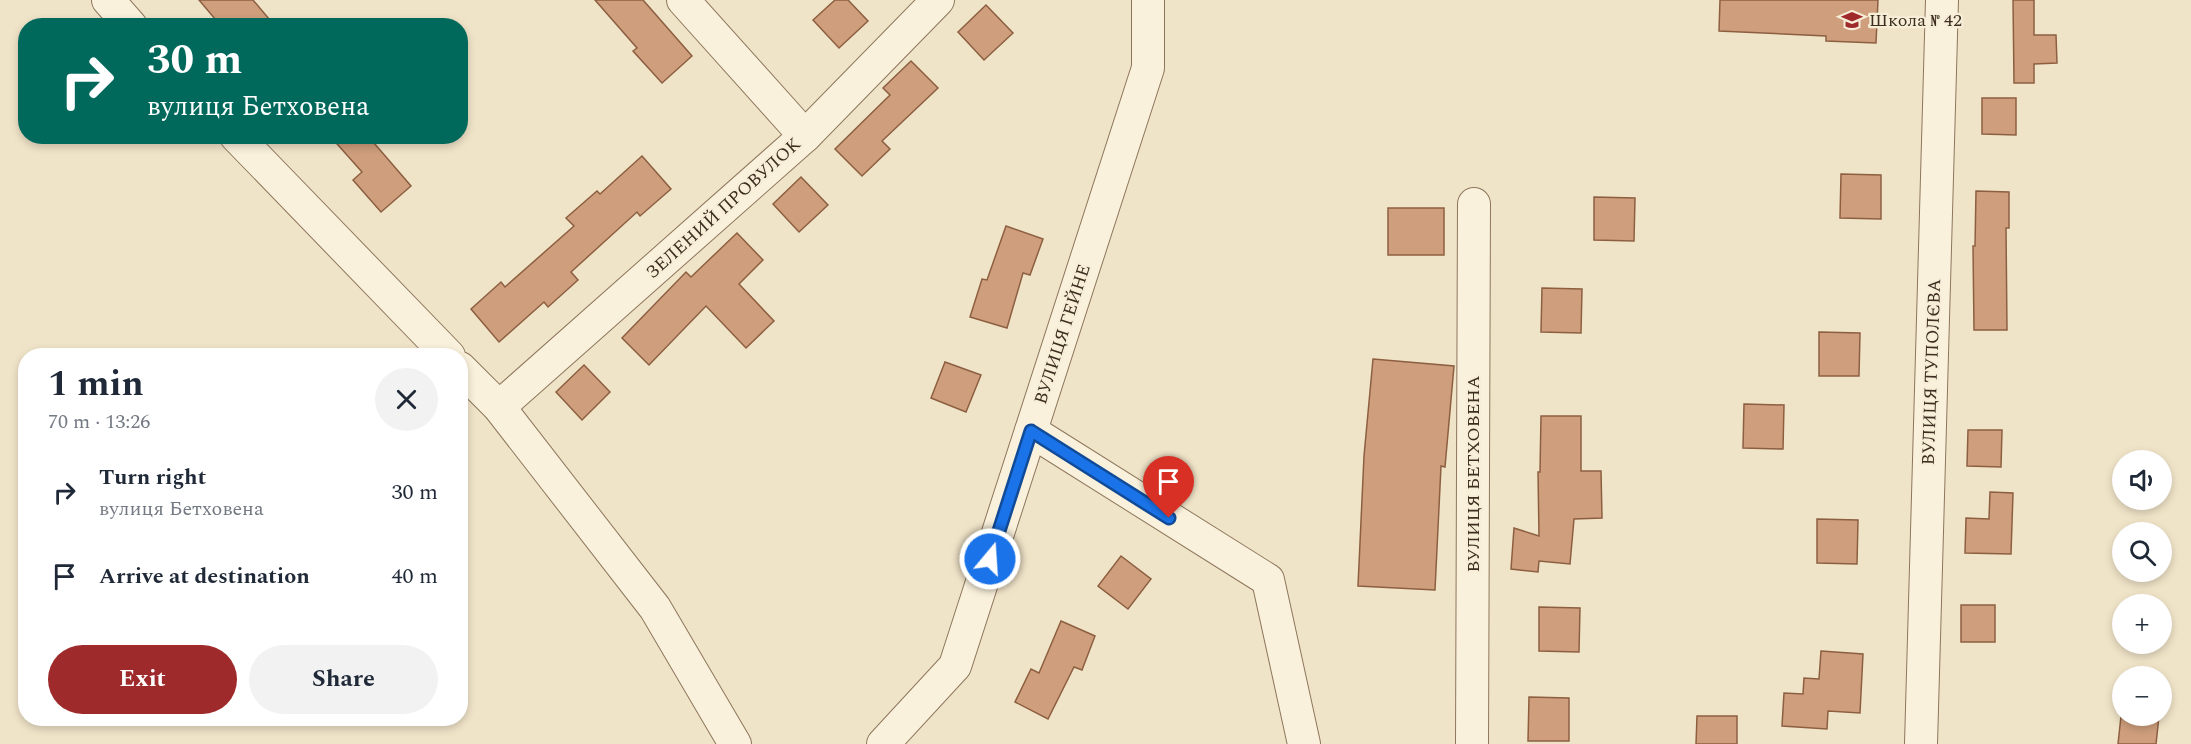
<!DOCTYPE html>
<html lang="en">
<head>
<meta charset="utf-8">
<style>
	body { margin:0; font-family:Spectral,serif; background:#f2f2f3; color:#1f2937; height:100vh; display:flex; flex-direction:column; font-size:22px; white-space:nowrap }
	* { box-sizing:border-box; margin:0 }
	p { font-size:20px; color:#747a83 }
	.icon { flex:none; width:33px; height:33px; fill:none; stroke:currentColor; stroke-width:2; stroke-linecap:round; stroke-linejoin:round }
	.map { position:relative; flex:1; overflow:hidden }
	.drawer { position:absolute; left:18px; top:348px; width:450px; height:378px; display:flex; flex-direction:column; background:#fff; border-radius:24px; box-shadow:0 3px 9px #0003 }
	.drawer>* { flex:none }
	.banner { position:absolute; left:18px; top:18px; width:450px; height:126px; border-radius:24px; box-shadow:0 3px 9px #0003; background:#00695c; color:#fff; overflow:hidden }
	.tools { position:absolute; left:2112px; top:450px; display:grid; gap:12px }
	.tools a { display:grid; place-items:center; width:60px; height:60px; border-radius:50%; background:#fff; box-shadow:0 3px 9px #0003; font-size:30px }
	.pin { position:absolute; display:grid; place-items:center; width:51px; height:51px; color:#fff; margin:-62px -26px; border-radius:50% 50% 50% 0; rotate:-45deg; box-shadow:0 0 6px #0007 }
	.pin .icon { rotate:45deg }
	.me { position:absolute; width:66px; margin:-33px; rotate:18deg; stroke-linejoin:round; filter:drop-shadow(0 0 4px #0008) }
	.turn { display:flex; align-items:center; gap:21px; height:126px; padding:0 30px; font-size:27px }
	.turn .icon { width:78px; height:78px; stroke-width:2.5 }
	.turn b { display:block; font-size:42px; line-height:51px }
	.round { display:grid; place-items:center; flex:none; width:63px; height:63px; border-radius:32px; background:#f2f2f3 }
	.overview { display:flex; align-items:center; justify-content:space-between; height:102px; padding:0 30px }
	h1 { font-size:36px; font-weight:700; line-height:45px }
	.cta { display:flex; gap:12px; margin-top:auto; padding:12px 30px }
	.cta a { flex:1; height:69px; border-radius:36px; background:#9e2a2b; color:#fff; font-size:24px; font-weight:700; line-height:69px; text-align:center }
	.cta a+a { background:#f2f2f3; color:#1f2937 }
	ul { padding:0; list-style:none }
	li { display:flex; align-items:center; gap:18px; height:84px; padding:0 30px }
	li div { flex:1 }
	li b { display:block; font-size:22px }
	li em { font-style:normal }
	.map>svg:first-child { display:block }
	.building { fill:#cf9f7d; stroke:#8d5f41; stroke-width:1.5 }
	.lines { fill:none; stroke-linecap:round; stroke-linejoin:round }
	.minor-casing { stroke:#8d765c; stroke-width:34 }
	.minor { stroke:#faf1dc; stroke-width:32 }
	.route-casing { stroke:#114b97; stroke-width:15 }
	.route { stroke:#1a73e8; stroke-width:10 }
	.labels { text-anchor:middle; stroke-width:4.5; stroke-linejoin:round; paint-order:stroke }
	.poi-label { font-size:18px; fill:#3d2e20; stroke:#f7eed8; text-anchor:start }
	.street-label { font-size:18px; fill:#3d2e20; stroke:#f7eed8 }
</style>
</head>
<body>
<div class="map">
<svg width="2191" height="744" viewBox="0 0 2191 744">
	<rect width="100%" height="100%" fill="#f0e4c8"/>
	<g class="building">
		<polygon points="199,0 253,0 275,26 221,26"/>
		<polygon points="595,0 643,0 692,56 662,83 633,51 637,48"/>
		<polygon points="835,0 848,0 868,21 839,48 813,20"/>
		<polygon points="1720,0 1878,0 1876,43 1826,41 1826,36 1719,31"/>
		<polygon points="2013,0 2034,0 2034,35 2056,35 2057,63 2034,64 2034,83 2014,83"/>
		<polygon points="986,5 1013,33 984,60 958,32"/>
		<polygon points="911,61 938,88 882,141 890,149 862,176 835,149 890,95 883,88"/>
		<polygon points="1982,98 2016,98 2016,135 1982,134"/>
		<polygon points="330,136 368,136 411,186 381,212 353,180 362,172"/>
		<polygon points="642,156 671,189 640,216 637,212 571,272 578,280 548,307 544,302 499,342 471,309 501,282 505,287 574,226 566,218 597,191 600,194"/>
		<polygon points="1841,174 1881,175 1881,219 1840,218"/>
		<polygon points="801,177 828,205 799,232 773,204"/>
		<polygon points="1976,191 2009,192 2009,228 2006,228 2007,330 1974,330 1973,246 1975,246"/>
		<polygon points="1594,197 1635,198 1634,241 1594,240"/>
		<rect x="1388" y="208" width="56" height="47"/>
		<polygon points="1006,226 1043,239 1030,275 1023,273 1007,328 970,317 982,279 987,280"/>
		<polygon points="737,233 763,260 739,284 774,321 746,348 706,306 649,365 622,338 686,272 691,277"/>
		<polygon points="1542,288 1582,289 1581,333 1541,332"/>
		<polygon points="1819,332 1860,333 1859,376 1819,376"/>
		<polygon points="1373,359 1454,366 1445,467 1441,466 1435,590 1358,586 1364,456"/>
		<polygon points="945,362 981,375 966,412 931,398"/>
		<polygon points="584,365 610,392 582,420 556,392"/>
		<polygon points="1744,404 1784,405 1783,449 1743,448"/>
		<polygon points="1541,416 1581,416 1581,471 1601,471 1602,518 1574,519 1570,564 1539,561 1538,572 1511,569 1514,528 1539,536 1538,472 1540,472"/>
		<polygon points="1968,430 2002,430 2001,467 1967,466"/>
		<polygon points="1990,492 2013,493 2011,554 1965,553 1966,518 1989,519"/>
		<polygon points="1817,519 1858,520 1857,564 1817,563"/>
		<polygon points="1121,556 1151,579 1128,609 1098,586"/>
		<rect x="1961" y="605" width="34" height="37"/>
		<polygon points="1539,607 1580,608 1579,652 1539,651"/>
		<polygon points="1061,621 1095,636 1082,670 1074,667 1048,719 1015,702 1031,669 1039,673"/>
		<polygon points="1821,651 1863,654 1860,713 1828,711 1827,729 1782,726 1784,693 1803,694 1804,678 1819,679"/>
		<polygon points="1529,697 1569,698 1569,741 1528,741"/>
		<polygon points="2122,707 2122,716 2159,716 2156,744 2118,744"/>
		<polygon points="1697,716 1737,716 1737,744 1696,744"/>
	</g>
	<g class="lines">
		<g class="minor-casing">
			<g id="minor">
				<polyline points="108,0 131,26"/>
				<polyline points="683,0 805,136"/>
				<polyline points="236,136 449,356"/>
				<polyline points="460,368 499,407 655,608 735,744"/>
				<polyline points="499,407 805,136 938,0"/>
				<polyline points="1031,431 1268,580 1304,744"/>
				<polyline points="883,744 955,666 1148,68 1148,0"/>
				<polyline points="1472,744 1474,204"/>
				<polyline points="1921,744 1942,0"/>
			</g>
		</g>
		<use href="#minor" class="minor"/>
	</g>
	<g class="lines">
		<g class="route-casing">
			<polyline id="route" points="990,559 1031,431 1169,518"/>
		</g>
		<use href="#route" class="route"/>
	</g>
	<defs>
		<g id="school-bare" transform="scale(1.62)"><path d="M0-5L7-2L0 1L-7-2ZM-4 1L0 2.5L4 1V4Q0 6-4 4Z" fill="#9e2a2b" stroke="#f7eed8" stroke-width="2.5" paint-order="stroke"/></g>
	</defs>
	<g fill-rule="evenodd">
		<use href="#school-bare" x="1852" y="20"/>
	</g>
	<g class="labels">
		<g class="poi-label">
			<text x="1869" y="26">Школа № 42</text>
		</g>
		<g class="street-label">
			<text transform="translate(723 208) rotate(-42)" y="6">ЗЕЛЕНИЙ ПРОВУЛОК</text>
			<text transform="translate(1062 334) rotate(-72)" y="6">ВУЛИЦЯ ГЕЙНЕ</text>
			<text transform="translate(1931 372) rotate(-88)" y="6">ВУЛИЦЯ ТУПОЛЄВА</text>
			<text transform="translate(1473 474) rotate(-90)" y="6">ВУЛИЦЯ БЕТХОВЕНА</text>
		</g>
	</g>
</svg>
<div class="tools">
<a><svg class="icon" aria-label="sound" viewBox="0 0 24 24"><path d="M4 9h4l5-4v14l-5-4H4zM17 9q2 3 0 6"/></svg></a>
<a><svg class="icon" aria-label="search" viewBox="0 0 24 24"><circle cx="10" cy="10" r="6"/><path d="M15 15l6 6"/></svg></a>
<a>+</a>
<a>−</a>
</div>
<div class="pin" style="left:1169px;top:518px;background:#d93025"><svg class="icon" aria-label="arrive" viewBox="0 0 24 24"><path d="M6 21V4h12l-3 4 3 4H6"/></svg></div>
<svg class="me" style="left:990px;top:559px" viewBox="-20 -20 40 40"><circle r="17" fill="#1a73e8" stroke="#fff" stroke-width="3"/><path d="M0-11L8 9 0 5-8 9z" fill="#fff"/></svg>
<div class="banner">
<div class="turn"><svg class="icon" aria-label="right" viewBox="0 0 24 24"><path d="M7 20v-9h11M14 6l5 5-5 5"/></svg><div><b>30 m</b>вулиця Бетховена</div></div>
</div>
<section class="drawer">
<div class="overview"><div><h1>1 min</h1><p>70 m · 13:26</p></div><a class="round"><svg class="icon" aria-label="close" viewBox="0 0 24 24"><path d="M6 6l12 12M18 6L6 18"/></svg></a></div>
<ul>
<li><svg class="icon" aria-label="right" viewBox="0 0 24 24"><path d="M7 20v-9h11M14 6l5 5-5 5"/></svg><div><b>Turn right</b><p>вулиця Бетховена</p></div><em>30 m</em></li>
<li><svg class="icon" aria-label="arrive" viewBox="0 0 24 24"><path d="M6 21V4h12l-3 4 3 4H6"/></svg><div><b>Arrive at destination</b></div><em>40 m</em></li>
</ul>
<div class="cta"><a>Exit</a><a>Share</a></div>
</section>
</div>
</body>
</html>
